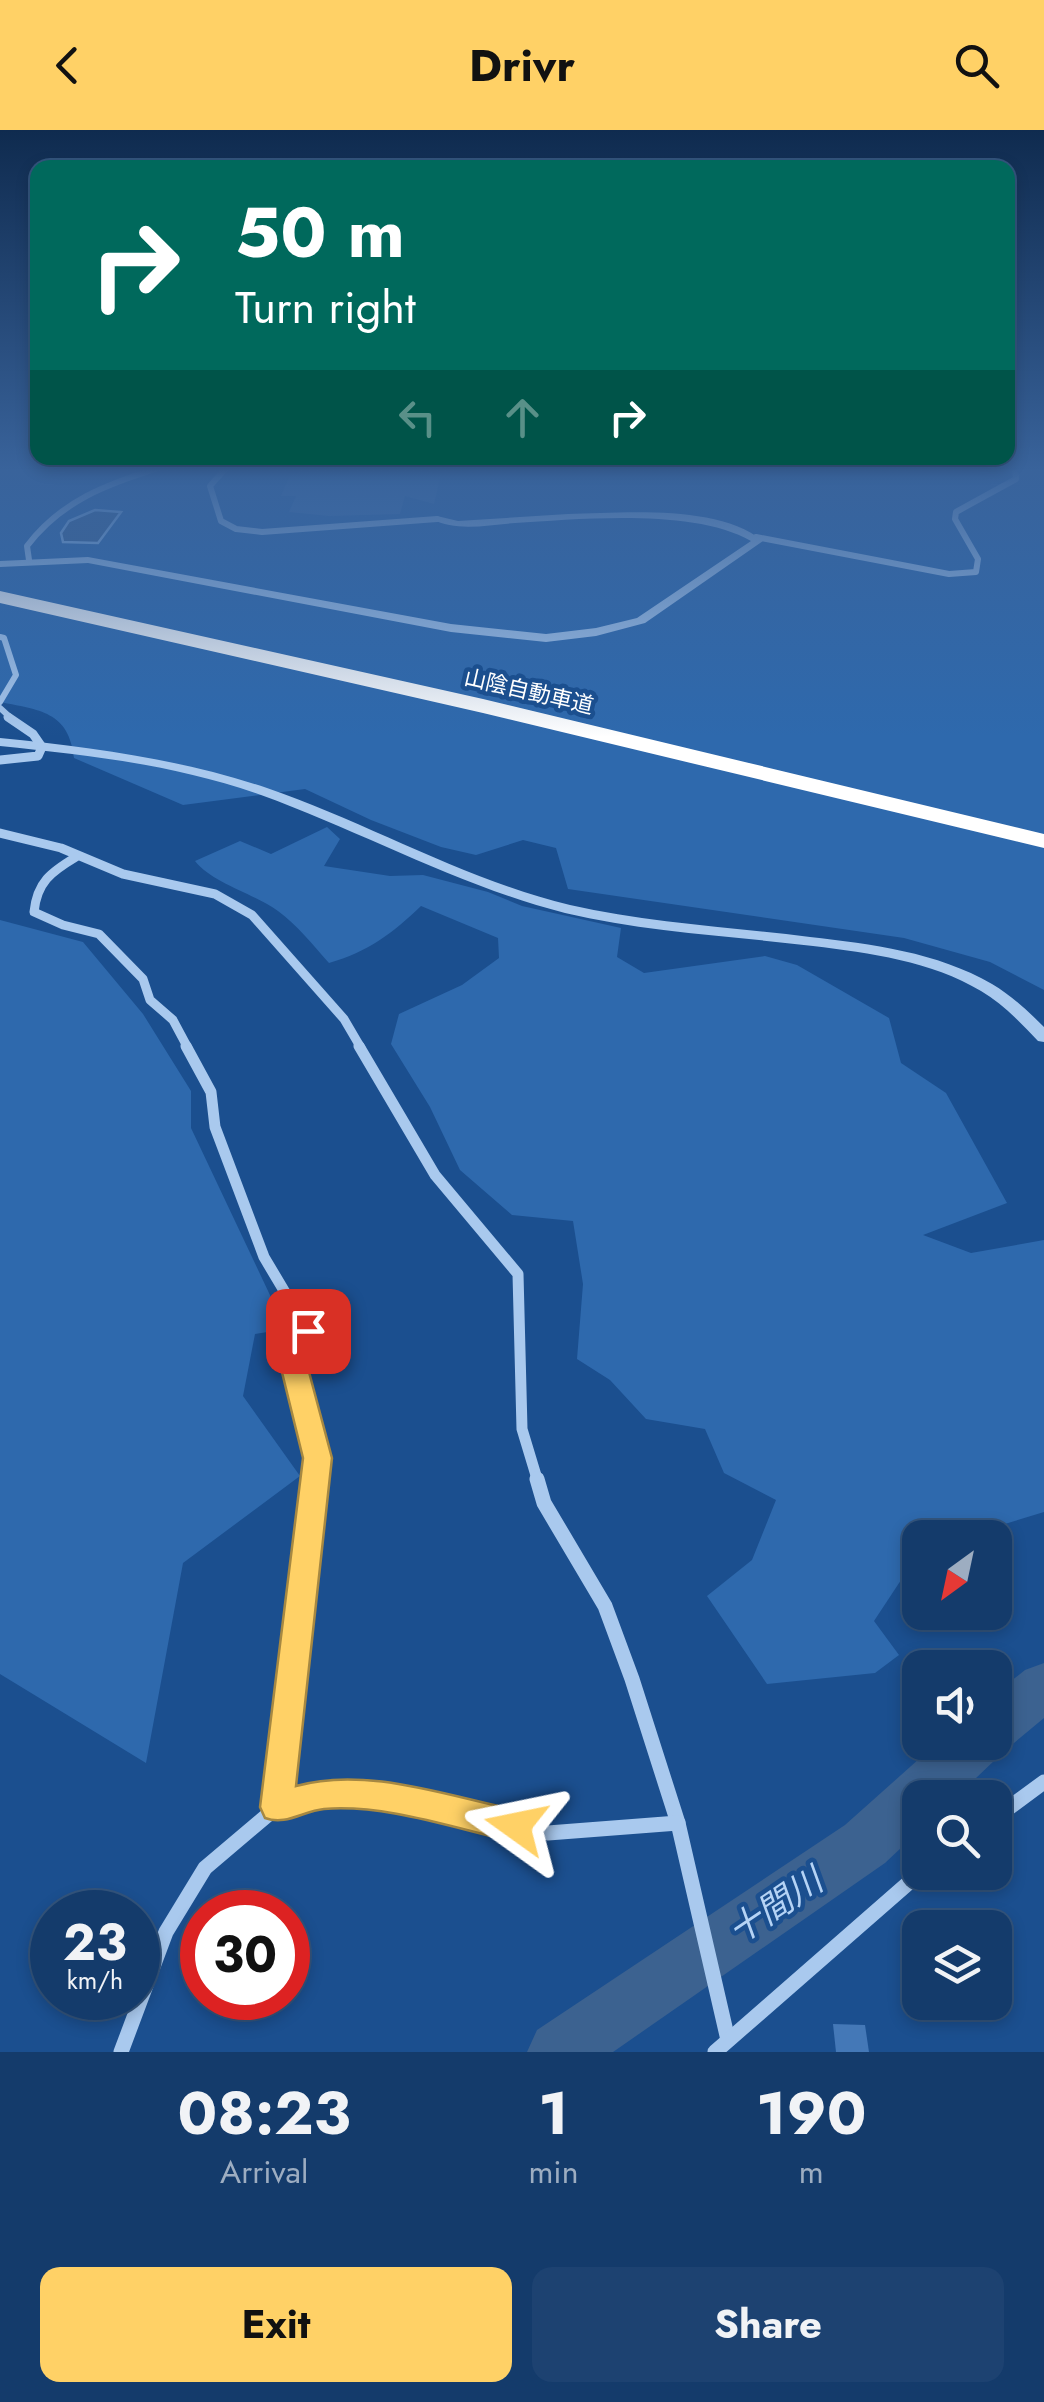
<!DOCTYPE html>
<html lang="en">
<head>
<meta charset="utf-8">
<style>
	body { margin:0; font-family:Jost,"Noto Sans JP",sans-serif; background:#1d4271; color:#f1f3f6; height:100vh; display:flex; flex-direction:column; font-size:38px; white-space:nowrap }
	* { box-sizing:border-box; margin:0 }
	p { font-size:32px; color:#9dadc1 }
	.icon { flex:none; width:55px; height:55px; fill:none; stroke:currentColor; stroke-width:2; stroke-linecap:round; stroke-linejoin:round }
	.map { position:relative; height:1922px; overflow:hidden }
	.details { display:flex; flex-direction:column; background:#143b6b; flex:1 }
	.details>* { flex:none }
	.banner { position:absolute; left:30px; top:30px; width:985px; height:305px; border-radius:20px; box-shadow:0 5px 15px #0003,0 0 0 2px #33557e; background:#00695c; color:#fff; overflow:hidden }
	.needle { width:65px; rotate:213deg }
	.buttons { position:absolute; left:902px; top:1390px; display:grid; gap:20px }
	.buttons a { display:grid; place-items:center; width:110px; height:110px; border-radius:20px; background:#143b6b; box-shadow:0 5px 15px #0003,0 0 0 2px #33557e; font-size:50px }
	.speed { position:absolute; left:30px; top:1760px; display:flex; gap:20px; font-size:50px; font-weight:700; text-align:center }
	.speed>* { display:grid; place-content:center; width:130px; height:130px; border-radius:50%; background:#143b6b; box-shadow:0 5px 15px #0003,0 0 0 2px #33557e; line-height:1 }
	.speed small { font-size:25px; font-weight:400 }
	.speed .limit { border:15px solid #d22; background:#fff; color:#111 }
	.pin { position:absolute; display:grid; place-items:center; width:85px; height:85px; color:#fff; margin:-42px; border-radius:20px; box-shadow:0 5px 15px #0006 }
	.me { position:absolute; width:110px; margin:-55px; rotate:282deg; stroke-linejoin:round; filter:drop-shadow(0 0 8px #0008) }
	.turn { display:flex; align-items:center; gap:35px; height:210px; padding:0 40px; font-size:45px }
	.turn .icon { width:130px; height:130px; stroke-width:2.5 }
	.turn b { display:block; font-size:70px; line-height:85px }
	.lanes { display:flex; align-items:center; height:95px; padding:0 40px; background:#0003; justify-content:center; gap:50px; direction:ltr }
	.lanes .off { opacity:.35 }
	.eta { display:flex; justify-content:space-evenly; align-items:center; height:170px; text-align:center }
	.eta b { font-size:60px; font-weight:700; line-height:70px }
	.primary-button { display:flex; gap:20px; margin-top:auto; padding:20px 40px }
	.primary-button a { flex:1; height:115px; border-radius:20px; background:#ffd166; color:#111; font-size:40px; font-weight:700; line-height:115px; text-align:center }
	.primary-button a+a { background:#1d4271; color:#f1f3f6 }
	header { display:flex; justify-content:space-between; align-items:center; height:130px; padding:0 40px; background:#ffd166; color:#111; font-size:45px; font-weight:700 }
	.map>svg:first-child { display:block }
	.green { fill:#2e69ad }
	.water { fill:#3c6290; stroke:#9cc4f0; stroke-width:2.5 }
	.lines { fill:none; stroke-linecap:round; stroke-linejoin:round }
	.river { fill:#3c6290; fill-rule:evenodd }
	.building { fill:#4478b7 }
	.minor-far3 { stroke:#a9c9ee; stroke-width:6 }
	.minor-far2 { stroke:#a9c9ee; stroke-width:9 }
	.minor-far1 { stroke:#a9c9ee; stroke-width:11 }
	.minor { stroke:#a9c9ee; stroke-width:15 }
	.tertiary { fill:#a9c9ee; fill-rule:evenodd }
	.motorway { fill:#fff; fill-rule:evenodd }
	.route { fill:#ffd166; stroke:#a68842; stroke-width:2.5 }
	.labels { text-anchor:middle; stroke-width:9; stroke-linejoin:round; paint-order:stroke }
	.far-street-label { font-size:22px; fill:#fff; stroke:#1b4f8f }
	.near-water-label { font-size:35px; font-style:italic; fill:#b5d3f5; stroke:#1b4f8f }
</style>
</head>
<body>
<header><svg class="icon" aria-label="back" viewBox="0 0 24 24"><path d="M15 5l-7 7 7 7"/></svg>Drivr<svg class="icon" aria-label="search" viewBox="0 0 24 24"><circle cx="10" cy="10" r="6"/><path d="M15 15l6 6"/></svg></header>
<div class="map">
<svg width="1044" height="1922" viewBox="0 0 1044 1922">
	<rect width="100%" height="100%" fill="#1b4f8f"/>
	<g class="green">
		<path d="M 0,338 L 1044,338 L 1044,860 L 990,832 L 904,808 L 568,759 L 556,718 L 523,710 L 476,725 L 441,717 L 371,690 L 305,659 L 183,675 L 74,628 C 69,581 39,580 0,572 Z"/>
		<path d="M 327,697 L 340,709 L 324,736 L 390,746 L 423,745 L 488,762 L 522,776 L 621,798 L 617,827 L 644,843 L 765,826 L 797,835 L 889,888 L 901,933 L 946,963 L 1007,1073 L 923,1105 L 971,1123 L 1044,1110 L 1044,1382 L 995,1397 L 992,1407 L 920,1408 L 920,1442 L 905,1444 L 874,1491 L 899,1525 L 875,1543 L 767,1554 L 707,1466 L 752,1430 L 776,1370 L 724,1343 L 705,1299 L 646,1289 L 610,1250 L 577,1229 L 583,1154 L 573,1091 L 512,1085 L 460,1040 L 430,977 L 391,914 L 399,884 L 462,855 L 499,828 L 498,808 L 421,776 C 393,803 368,822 329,833 C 313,815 297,795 278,781 C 253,763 212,753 195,731 L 240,711 L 271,724 Z"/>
		<polygon points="0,790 83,812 143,884 191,961 191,998 286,1199 255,1204 243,1266 300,1346 183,1433 146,1633 0,1544"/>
	</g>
	<polygon class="water" points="95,380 121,382 98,413 63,412 61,403 69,391"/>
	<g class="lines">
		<polygon class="river" points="1044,1533 1044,1588 1014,1613 1002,1617 996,1629 955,1668 920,1668 920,1700 885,1733 613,1922 527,1922 537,1900 845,1695 938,1612 995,1612 995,1564 1025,1540"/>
	</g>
	<g class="building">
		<polygon points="299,338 434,338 432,344 441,344 434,374 405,366 400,384 329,386 289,382 296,366 281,366 291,343 297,343"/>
		<polygon points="833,1894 865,1895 869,1922 836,1922"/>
	</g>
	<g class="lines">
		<g class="minor-far3">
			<polyline points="226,338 210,356 221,391 236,399 262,402 437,389"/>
			<polyline points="756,407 949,444 976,442 978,429 955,389 956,382 1016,349 1015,338"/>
			<path d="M 29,430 L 27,416 C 61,371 107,354 159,338"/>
			<polyline points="0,507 4,508 16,545 0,572"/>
			<polyline points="0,578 12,589"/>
		</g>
		<g class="minor-far2">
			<polyline points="0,630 38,626 42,617 33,604 8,587"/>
			<polyline points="0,703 61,718 123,744 215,764 252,785 344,889 361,918"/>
			<path d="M 76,727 C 51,742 37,752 34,782 L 63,795 L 99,804 L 143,849 L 150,870 L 173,890 L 188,918"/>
		</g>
		<g class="minor-far1">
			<polyline points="186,916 211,962 215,997 264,1127 308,1201 291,1226 317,1327 314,1352"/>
			<polyline points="359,916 435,1045 518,1144 522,1299 538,1352"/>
		</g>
		<g class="minor">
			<polyline points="537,1349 544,1373 605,1476 632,1549 678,1693 728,1910"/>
			<polyline points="277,1677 314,1349"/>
			<polyline points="995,1688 1044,1652"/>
			<polyline points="121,1922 166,1802 205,1738 277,1677 323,1663 386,1668 548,1703 678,1693"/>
			<polyline points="715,1922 921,1742"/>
		</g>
		<g class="tertiary">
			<path d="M 568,384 C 625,383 717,374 763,411 L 645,493 L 596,506 L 546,512 L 451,502 L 88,433 L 0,437 L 0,431 L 88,427 L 451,494 L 546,504 L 596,498 L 637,488 L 751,411 C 694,378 580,389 515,393 C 488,395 456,402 432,389 L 437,386 L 458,391 Z"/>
			<path d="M 0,608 C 90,617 181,629 267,658 C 369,693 465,750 570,775 C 648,793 731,797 810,807 C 871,814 937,822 992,854 C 1012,866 1028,881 1044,897 L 1044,912 L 1038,911 C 1020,892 1003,874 981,861 C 931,831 870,823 813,816 C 731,806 645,802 565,783 C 459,756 363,702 261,665 C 177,635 88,625 0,616 Z"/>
		</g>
		<polygon class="motorway" points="0,461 483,569 1044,704 1044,718 483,583 0,473"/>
	</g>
	<linearGradient id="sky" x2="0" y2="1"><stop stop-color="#0f2b4f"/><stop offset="0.56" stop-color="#39639b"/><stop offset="1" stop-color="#39639b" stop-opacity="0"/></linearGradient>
	<rect width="1044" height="607" fill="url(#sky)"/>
	<path class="route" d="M 308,1192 L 318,1194 L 322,1201 L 305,1227 L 332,1328 L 296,1656 C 366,1636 447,1666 516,1680 L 528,1685 L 533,1696 L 528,1707 L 516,1712 C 456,1699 387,1674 324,1679 C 303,1681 286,1696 265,1688 L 260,1677 L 303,1328 L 278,1226 L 299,1194 Z"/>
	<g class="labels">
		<g class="far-street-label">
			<text transform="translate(529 561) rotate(13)" y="8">山陰自動車道</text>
		</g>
		<g class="near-water-label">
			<text transform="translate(775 1776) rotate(-34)" y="12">十間川</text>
		</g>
	</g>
</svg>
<div class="buttons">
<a><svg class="needle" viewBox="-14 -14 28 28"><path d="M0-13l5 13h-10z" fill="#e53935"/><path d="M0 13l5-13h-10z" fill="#9dadc1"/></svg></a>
<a><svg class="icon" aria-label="sound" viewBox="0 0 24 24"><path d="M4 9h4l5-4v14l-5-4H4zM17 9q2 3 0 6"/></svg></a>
<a><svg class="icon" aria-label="search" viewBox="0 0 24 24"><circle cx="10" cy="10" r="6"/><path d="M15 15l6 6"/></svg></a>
<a><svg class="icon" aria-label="layers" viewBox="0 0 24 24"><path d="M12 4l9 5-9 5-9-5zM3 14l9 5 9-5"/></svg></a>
</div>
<div class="speed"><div>23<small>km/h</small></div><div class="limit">30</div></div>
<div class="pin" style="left:308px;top:1201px;background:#d93025"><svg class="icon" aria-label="arrive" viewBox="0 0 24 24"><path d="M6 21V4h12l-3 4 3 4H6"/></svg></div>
<svg class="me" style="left:516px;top:1696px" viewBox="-20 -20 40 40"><path d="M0-17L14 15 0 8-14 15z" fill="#ffd166" stroke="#fff" stroke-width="4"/></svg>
<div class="banner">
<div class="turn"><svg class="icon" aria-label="right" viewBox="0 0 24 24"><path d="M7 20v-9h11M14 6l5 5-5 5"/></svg><div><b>50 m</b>Turn right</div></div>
<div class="lanes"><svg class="icon off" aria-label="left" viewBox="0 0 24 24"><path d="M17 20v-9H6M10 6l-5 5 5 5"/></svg><svg class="icon off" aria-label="ahead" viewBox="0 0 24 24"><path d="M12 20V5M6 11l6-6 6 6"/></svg><svg class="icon" aria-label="right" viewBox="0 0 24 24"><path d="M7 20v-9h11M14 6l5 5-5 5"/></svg></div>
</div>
</div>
<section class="details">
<div class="eta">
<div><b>08:23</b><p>Arrival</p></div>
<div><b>1</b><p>min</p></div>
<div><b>190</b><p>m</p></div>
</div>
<div class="primary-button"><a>Exit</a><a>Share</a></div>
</section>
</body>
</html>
